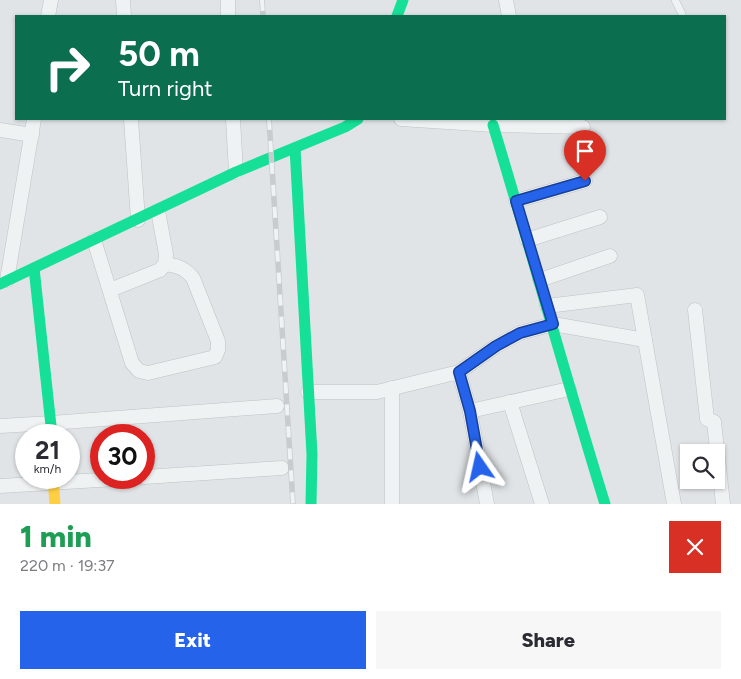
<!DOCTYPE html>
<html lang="en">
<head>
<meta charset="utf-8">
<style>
	body { margin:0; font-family:Figtree,sans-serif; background:#f7f7f7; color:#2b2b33; height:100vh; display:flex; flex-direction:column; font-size:19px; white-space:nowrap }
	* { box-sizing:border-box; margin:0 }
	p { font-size:16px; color:#7c7c81 }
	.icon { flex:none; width:28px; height:28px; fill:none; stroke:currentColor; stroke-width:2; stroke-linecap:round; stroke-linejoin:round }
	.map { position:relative; height:504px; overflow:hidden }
	.details { display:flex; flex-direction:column; background:#fff; flex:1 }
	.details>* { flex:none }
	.hud { position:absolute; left:15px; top:15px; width:711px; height:105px; border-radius:0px; box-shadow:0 1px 4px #0004; background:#0b6e4f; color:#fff; overflow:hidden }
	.controls { position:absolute; left:680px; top:444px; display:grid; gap:10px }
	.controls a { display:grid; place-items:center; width:45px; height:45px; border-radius:0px; background:#fff; box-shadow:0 1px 4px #0004; font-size:25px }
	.speed { position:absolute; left:15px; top:424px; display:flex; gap:10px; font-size:25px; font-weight:700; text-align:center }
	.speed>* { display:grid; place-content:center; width:65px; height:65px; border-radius:50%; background:#fff; box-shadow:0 1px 4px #0004; line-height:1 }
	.speed small { font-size:12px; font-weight:400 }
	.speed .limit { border:8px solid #d22; background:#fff; color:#111 }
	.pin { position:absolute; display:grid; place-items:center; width:42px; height:42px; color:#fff; margin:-51px -21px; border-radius:50% 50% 50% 0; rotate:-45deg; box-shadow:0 0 5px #0007 }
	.pin .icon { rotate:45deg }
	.me { position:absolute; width:55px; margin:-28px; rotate:349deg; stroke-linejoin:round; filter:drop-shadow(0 0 4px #0008) }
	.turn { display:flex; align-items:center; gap:18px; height:105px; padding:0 20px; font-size:22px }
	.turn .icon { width:65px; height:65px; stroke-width:2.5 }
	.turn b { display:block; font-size:35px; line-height:42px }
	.round { display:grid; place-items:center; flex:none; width:52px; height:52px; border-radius:0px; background:#f7f7f7 }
	.overview { display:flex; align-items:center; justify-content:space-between; height:85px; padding:0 20px }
	h1 { font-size:30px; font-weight:800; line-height:38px; color:#1e9e55 }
	.primary-button { display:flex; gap:10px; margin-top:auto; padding:10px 20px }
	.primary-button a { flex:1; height:58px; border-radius:0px; background:#2563eb; color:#fff; font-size:20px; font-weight:800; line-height:58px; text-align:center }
	.primary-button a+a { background:#f7f7f7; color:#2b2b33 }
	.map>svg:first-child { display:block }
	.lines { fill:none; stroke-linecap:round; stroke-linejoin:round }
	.lane-casing { stroke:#bec2c4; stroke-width:8 }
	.street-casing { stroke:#bec2c4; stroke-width:15 }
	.lane { stroke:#eff2f3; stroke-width:7 }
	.street { stroke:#eff2f3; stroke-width:14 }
	.fast { stroke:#16e098; stroke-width:11 }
	.slow { stroke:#ffcf43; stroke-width:11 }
	.rail-casing { stroke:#c8ccce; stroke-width:5.5 }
	.rail { stroke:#edf3f6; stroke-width:4; stroke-dasharray:11; stroke-linecap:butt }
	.route-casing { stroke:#184099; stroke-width:12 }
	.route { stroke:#2563eb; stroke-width:9 }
</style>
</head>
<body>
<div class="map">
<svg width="741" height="504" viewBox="0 0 741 504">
	<rect width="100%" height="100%" fill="#e0e4e6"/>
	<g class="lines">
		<g class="lane-casing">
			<polyline id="lane" points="675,0 682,14"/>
		</g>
		<g class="street-casing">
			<g id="street">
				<polyline points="123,0 124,16"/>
				<polyline points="228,0 228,16"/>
				<polyline points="506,0 509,16"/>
				<polyline points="48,16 51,0"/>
				<polyline points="131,119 138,220"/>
				<polyline points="233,119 236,172"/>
				<polyline points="401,119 493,125 583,127"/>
				<polyline points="0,130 32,135"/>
				<polyline points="516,201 585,181"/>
				<path d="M 94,240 L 132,363 L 139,371 L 148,373 L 215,357 L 218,350 L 218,341 L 193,278 C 185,268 178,266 165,264"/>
				<polyline points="527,240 600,217"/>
				<polyline points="7,280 34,119"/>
				<polyline points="540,280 610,256"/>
				<polyline points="110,290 160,270 165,264 166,254 158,211"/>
				<polyline points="547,306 637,295 674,504"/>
				<polyline points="695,310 707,419 714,422 723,504"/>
				<polyline points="459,372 470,411 487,504"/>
				<polyline points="392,388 392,504"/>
				<polyline points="308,392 377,392 459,372 496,346 520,333 553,324 645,340"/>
				<polyline points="510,402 542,504"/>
				<polyline points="470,411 569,389"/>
				<polyline points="0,426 51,423 277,406"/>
				<polyline points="144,477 282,468"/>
				<polyline points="0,486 132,478"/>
			</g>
		</g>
		<use href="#lane" class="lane"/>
		<use href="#street" class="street"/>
		<g class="fast">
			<polyline points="397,16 403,0"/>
			<path d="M 493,125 C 531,251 566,378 605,504"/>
			<polyline points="295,148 312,454 311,504"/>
			<polyline points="34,268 52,435"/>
			<polyline points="0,284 236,172 345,127 358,119"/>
		</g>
		<polyline class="slow" points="53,478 55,504"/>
		<g class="rail-casing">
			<g id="rail">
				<polyline points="262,0 263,16"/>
				<polyline points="269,119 293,504"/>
			</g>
		</g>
		<use href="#rail" class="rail"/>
	</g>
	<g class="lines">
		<g class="route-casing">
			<polyline id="route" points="480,467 470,411 459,372 496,346 520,333 553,324 516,201 585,181"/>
		</g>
		<use href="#route" class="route"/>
	</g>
</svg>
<div class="controls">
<a><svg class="icon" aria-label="search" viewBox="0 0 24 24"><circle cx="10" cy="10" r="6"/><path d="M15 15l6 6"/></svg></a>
</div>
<div class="speed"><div>21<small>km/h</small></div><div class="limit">30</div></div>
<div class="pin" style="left:585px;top:181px;background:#d93025"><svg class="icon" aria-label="arrive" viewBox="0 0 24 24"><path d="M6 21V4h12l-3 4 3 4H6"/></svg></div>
<svg class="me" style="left:480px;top:467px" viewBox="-20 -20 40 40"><path d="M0-17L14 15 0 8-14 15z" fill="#2563eb" stroke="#fff" stroke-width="4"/></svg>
<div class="hud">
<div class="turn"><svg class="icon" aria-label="right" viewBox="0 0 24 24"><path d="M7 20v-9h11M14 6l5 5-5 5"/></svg><div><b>50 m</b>Turn right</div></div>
</div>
</div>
<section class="details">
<div class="overview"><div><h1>1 min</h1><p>220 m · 19:37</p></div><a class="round" style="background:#d93025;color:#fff"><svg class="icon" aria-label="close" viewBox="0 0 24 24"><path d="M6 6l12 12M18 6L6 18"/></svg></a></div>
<div class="primary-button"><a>Exit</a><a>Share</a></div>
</section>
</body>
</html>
